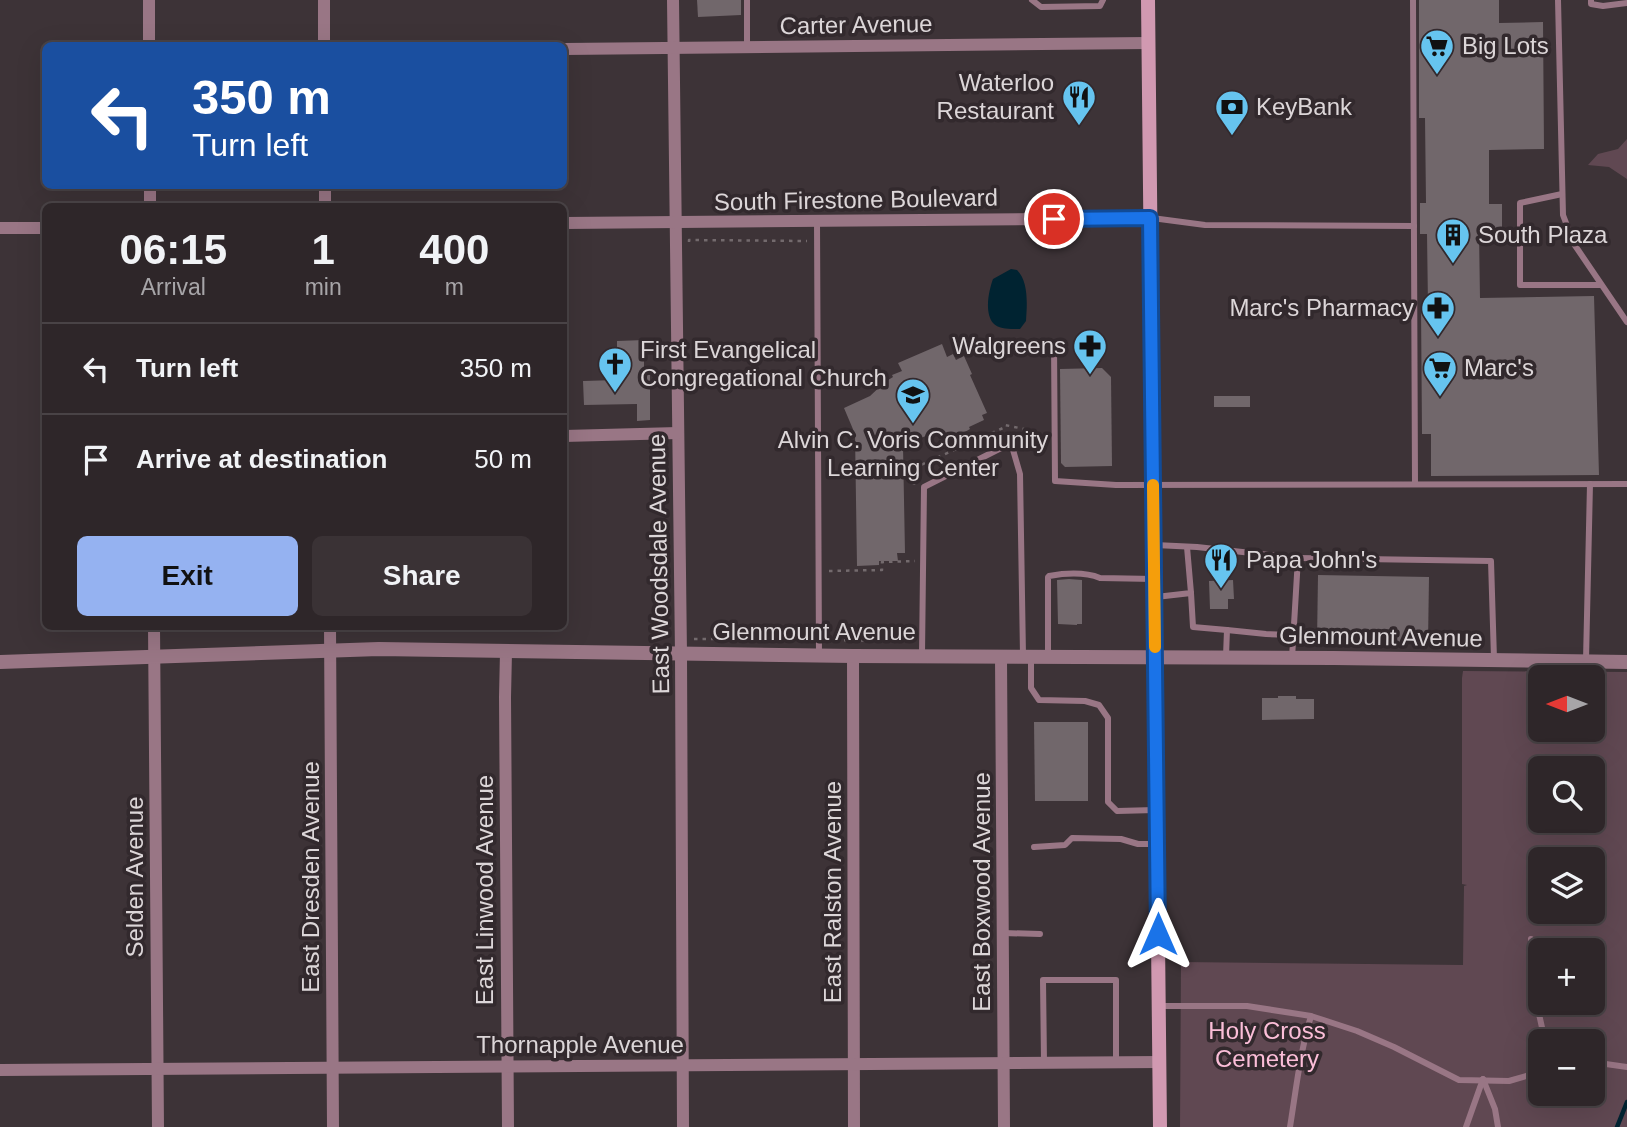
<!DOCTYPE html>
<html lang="en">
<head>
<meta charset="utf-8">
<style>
	body { margin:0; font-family:Helvetica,sans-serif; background:#3a3235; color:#f1f3f6; height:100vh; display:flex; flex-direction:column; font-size:26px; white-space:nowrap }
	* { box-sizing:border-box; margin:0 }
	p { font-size:23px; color:#a7a5a8 }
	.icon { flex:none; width:38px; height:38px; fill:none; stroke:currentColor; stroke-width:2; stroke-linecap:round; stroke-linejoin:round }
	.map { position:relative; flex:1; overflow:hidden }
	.drawer { position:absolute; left:42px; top:203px; width:525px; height:427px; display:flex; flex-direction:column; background:#2e2629; border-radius:10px; box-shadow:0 7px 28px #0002,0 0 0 2px #494346 }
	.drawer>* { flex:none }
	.banner { position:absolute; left:42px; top:42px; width:525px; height:147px; border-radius:10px; box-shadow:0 7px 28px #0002,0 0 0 2px #494346; background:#1a4fa0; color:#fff; overflow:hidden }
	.needle { width:46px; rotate:270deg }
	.buttons { position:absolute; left:1528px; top:665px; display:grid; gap:14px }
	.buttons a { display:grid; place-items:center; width:77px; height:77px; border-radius:10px; background:#2e2629; box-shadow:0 7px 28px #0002,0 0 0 2px #494346; font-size:35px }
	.pin { position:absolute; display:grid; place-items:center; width:60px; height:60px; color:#fff; margin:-30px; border:4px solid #fff; border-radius:50%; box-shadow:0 2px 7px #0007 }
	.me { position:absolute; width:77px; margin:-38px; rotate:0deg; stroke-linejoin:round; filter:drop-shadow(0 0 5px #0008) }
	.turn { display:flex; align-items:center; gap:24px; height:147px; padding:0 35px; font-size:32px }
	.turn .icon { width:91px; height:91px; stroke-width:2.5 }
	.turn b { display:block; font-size:49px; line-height:60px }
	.eta { display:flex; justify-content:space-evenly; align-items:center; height:119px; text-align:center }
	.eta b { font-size:42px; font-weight:800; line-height:49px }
	.cta { display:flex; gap:14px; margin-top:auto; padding:14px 35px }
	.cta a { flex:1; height:80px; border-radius:10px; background:#95b2f1; color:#111; font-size:28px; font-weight:800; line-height:80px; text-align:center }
	.cta a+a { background:#3a3235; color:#f1f3f6 }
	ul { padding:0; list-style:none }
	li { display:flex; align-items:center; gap:21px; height:91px; padding:0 35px; border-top:2px solid #494346 }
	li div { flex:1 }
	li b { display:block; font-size:26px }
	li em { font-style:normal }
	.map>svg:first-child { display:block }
	.green { fill:#604852; fill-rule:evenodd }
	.water { fill:#002331 }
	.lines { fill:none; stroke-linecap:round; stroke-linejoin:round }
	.stream { stroke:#002331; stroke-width:4.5 }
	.building { fill:#71676b }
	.path { stroke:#736a6d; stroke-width:2.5; stroke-dasharray:3.5 5; stroke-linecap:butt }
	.service { stroke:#997685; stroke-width:6 }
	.minor { stroke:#997685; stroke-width:12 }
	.tertiary { stroke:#997685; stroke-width:14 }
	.secondary { stroke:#d199b1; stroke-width:14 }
	.route-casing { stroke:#114b97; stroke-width:18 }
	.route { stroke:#1a73e8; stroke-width:12 }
	.slow { stroke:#f59e0b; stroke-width:12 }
	.labels { text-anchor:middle; stroke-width:7; stroke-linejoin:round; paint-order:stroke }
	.street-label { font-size:24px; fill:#dcd6d8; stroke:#32292d }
	.poi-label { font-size:24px; fill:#dcd6d8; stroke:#32292d; text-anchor:start }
	.park-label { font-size:24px; fill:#fbbed8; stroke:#32292d }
</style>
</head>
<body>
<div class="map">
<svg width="1627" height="1127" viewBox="0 0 1627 1127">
	<rect width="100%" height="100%" fill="#3d3337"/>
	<g class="green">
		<polygon points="1627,139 1627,179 1609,167 1588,165 1598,154 1618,149"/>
		<path d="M 1463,671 L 1627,672 L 1627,1127 L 1180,1127 L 1181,962 L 1463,965 L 1464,886 L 1467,885 L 1462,884 L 1462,678 ZM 1540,677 L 1592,677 L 1592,730 L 1540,730 ZM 1540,768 L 1592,768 L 1592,821 L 1540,821 ZM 1540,859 L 1592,859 L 1592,912 L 1540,912 ZM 1540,950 L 1592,950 L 1592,1003 L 1540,1003 ZM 1540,1041 L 1592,1041 L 1592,1094 L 1540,1094 Z"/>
	</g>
	<path class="water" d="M 1011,269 L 1017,270 C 1029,282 1027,305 1026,321 L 1020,329 C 1012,329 999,330 993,323 C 984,312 989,290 993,279 Z"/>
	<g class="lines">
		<polyline class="stream" points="1617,1127 1627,1102"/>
	</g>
	<g class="building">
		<polygon points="697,0 741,0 741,15 698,17"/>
		<polygon points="1419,0 1499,0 1499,23 1543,22 1544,149 1489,150 1489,204 1502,204 1502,232 1479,232 1480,298 1594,296 1599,475 1431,476 1431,434 1422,434 1421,306 1428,306 1427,234 1420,234 1420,203 1426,203 1425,118 1419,118"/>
		<polygon points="644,340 644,375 650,375 650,420 637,421 637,404 584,405 583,381 617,380 617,341"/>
		<polygon points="942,344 947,357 953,354 956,360 964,356 972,374 970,375 987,413 982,415 984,420 969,427 970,429 953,439 941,442 937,431 903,446 905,553 897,553 898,561 879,561 879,565 857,566 855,434 844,408 870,396 885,382 893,377 892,375 902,371 898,363"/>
		<polygon points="1102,368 1111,377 1112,466 1065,467 1061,463 1060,369"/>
		<rect x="1214" y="396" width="36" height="11"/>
		<polygon points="1318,575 1429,577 1428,643 1317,641"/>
		<polygon points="1069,579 1082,580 1082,624 1077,624 1077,625 1058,624 1057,580"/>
		<polygon points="1233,580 1234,599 1228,599 1228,609 1210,609 1209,581"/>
		<polygon points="1278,696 1296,696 1296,699 1314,699 1314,719 1262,720 1262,698 1278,698"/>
		<polygon points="1034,722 1088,722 1088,801 1035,801"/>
	</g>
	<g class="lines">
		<g class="path">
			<polyline points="689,242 689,240 807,241"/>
			<polyline points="914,485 914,468 1003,428 1005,425 1024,429 1022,441"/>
			<polyline points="829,571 882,570 882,562 915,561"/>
			<polyline points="694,639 810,639"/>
			<polyline points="827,640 901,641"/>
		</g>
		<g class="service">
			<polyline points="747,0 747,47"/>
			<polyline points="1032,0 1041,7 1100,6 1103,0"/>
			<polyline points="1413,0 1415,484"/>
			<polyline points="1558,0 1563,215 1574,244 1627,322"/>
			<polyline points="1591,0 1591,4 1603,6 1627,3"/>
			<polyline points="1562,194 1520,203 1520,285 1601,285"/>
			<polyline points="1152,218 1205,225 1414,226"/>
			<polyline points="817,221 819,656"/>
			<polyline points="1054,343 1055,481 1116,485 1627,484"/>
			<polyline points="1155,545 1197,547 1298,558 1292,658"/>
			<polyline points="1298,558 1491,561 1494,659"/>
			<polyline points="1191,593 1193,627 1227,630 1226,656"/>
			<polyline points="1156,597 1191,593 1187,547"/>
			<polyline points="1227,630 1266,634 1293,635"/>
			<polyline points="922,655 924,487 1011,443 1020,474 1023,655"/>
			<path d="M 1048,655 L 1048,577 L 1049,576 C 1066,573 1085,572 1100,578 L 1154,579"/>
			<polyline points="1031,657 1031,688 1039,700 1085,701 1099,705 1108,718 1108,802 1117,811 1155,810"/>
			<polyline points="1586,660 1590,484"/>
			<polyline points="1034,847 1065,845 1072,838 1121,839 1138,844 1156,844"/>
			<polyline points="1003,933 1040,934"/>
			<polyline points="1531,939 1537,1005 1545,1041"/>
			<polyline points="1159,1006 1247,1006 1311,1016 1357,1031 1394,1047 1459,1080 1509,1081 1540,1072"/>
			<polyline points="1044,1062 1043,980 1116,980 1116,1062"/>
			<polyline points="1592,1062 1627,1067"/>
			<polyline points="1483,1079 1495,1109 1498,1127"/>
			<path d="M 1290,1127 C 1296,1090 1300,1052 1311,1016"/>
			<polyline points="1466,1127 1483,1079"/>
		</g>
		<g class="minor">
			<polyline points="149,0 149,46"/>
			<polyline points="324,0 324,46"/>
			<polyline points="673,0 681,654 683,1127"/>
			<polyline points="564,49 1148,43"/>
			<polyline points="150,186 150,206"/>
			<polyline points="325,186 325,206"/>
			<polyline points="564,223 1150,218"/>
			<polyline points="0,228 46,228"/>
			<polyline points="564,436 678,433"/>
			<polyline points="154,626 158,1127"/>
			<polyline points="330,626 333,1127"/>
			<polyline points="506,652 505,697 508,1127"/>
			<polyline points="853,656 854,1127"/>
			<polyline points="1001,657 1004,1127"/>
			<polyline points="0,1070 1160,1062"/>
		</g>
		<polyline class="tertiary" points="0,662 379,649 853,656 1334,658 1627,662"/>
		<polyline class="secondary" points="1148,0 1160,1127"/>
	</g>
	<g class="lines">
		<g class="route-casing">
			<polyline id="route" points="1054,219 1150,218 1158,934"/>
		</g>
		<use href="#route" class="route"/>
		<polyline class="slow" points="1153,485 1155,647"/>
	</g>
	<defs>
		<g id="supermarket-pin" transform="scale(1.75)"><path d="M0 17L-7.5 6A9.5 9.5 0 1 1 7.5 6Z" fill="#66c4ef" stroke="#32292d"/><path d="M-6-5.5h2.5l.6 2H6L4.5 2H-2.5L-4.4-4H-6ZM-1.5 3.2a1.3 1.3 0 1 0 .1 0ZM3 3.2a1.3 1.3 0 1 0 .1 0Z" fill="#111"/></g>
		<g id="restaurant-pin" transform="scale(1.75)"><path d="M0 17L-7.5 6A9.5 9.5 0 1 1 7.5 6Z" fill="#66c4ef" stroke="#32292d"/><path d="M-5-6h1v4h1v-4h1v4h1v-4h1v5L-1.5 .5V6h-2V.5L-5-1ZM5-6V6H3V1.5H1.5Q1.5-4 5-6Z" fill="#111"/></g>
		<g id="bank-pin" transform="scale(1.75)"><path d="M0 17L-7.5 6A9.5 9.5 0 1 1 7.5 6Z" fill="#66c4ef" stroke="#32292d"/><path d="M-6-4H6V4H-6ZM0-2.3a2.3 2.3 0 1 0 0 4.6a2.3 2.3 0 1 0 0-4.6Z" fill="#111"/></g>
		<g id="building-pin" transform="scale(1.75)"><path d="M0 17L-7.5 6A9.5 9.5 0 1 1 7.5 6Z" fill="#66c4ef" stroke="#32292d"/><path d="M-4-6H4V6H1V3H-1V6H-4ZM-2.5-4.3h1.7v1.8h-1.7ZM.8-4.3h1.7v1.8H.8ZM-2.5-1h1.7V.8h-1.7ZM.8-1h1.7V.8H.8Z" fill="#111"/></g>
		<g id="pharmacy-pin" transform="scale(1.75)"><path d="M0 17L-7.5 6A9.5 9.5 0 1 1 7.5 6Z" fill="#66c4ef" stroke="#32292d"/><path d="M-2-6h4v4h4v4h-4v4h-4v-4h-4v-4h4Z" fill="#111"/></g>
		<g id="church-pin" transform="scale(1.75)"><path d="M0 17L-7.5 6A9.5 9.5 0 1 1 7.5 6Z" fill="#66c4ef" stroke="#32292d"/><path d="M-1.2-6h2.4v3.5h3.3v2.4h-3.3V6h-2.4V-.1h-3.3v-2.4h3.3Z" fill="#111"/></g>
		<g id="school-pin" transform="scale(1.75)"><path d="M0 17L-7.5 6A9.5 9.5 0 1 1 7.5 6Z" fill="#66c4ef" stroke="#32292d"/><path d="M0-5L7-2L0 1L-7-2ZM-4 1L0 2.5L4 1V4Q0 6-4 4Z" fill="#111"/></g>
	</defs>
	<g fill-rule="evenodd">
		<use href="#supermarket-pin" x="1437" y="46"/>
		<use href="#restaurant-pin" x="1079" y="97"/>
		<use href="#bank-pin" x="1232" y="107"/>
		<use href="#building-pin" x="1453" y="235"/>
		<use href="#pharmacy-pin" x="1438" y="308"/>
		<use href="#pharmacy-pin" x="1090" y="346"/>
		<use href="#church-pin" x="615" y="364"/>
		<use href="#supermarket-pin" x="1440" y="368"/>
		<use href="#school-pin" x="913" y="395"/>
		<use href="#restaurant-pin" x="1221" y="560"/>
	</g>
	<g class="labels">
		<g class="street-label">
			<text transform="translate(856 25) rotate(-1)" y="8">Carter Avenue</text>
			<text transform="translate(856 200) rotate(-1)" y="8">South Firestone Boulevard</text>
			<text transform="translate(659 564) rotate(-91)" y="8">East Woodsdale Avenue</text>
			<text x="814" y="640">Glenmount Avenue</text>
			<text transform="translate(1381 637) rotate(1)" y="8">Glenmount Avenue</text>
			<text transform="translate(135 877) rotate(-90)" y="8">Selden Avenue</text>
			<text transform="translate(311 877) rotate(-90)" y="8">East Dresden Avenue</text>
			<text transform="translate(485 890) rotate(-90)" y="8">East Linwood Avenue</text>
			<text transform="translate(833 892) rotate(-90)" y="8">East Ralston Avenue</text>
			<text transform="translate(982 892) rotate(-90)" y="8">East Boxwood Avenue</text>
			<text x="580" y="1053">Thornapple Avenue</text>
		</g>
		<g class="poi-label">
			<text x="1462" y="54">Big Lots</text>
			<text x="1054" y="91" text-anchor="end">Waterloo<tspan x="1054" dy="28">Restaurant</tspan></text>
			<text x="1256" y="115">KeyBank</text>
			<text x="1478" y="243">South Plaza</text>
			<text x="1414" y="316" text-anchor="end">Marc's Pharmacy</text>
			<text x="1066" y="354" text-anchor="end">Walgreens</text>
			<text x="640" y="358">First Evangelical<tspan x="640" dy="28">Congregational Church</tspan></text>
			<text x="1464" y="376">Marc's</text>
			<text x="913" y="448" text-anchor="middle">Alvin C. Voris Community<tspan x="913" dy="28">Learning Center</tspan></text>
			<text x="1246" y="568">Papa John's</text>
		</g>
		<g class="park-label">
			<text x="1267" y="1039">Holy Cross<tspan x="1267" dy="28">Cemetery</tspan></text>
		</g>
	</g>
</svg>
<div class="buttons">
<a><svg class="needle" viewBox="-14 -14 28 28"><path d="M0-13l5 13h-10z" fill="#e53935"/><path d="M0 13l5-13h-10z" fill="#a7a5a8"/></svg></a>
<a><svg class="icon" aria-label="search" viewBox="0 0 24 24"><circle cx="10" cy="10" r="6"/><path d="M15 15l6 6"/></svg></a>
<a><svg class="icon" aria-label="layers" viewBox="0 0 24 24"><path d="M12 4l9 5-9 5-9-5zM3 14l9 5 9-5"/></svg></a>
<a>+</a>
<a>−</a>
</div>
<div class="pin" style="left:1054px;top:219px;background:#d93025"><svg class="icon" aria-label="arrive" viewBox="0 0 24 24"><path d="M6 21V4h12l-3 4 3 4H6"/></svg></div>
<svg class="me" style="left:1158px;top:934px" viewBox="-20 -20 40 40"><path d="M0-17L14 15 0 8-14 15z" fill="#1a73e8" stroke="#fff" stroke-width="4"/></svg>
<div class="banner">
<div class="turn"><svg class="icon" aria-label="left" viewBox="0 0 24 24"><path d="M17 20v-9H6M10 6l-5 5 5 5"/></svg><div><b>350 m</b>Turn left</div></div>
</div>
<section class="drawer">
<div class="eta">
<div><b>06:15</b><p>Arrival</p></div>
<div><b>1</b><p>min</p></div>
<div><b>400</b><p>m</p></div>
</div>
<ul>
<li><svg class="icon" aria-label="left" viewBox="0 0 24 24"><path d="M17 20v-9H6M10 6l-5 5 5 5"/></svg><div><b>Turn left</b></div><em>350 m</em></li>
<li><svg class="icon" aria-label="arrive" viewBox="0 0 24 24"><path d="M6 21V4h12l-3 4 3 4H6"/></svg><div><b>Arrive at destination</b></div><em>50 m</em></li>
</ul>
<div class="cta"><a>Exit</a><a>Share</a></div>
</section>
</div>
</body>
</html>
